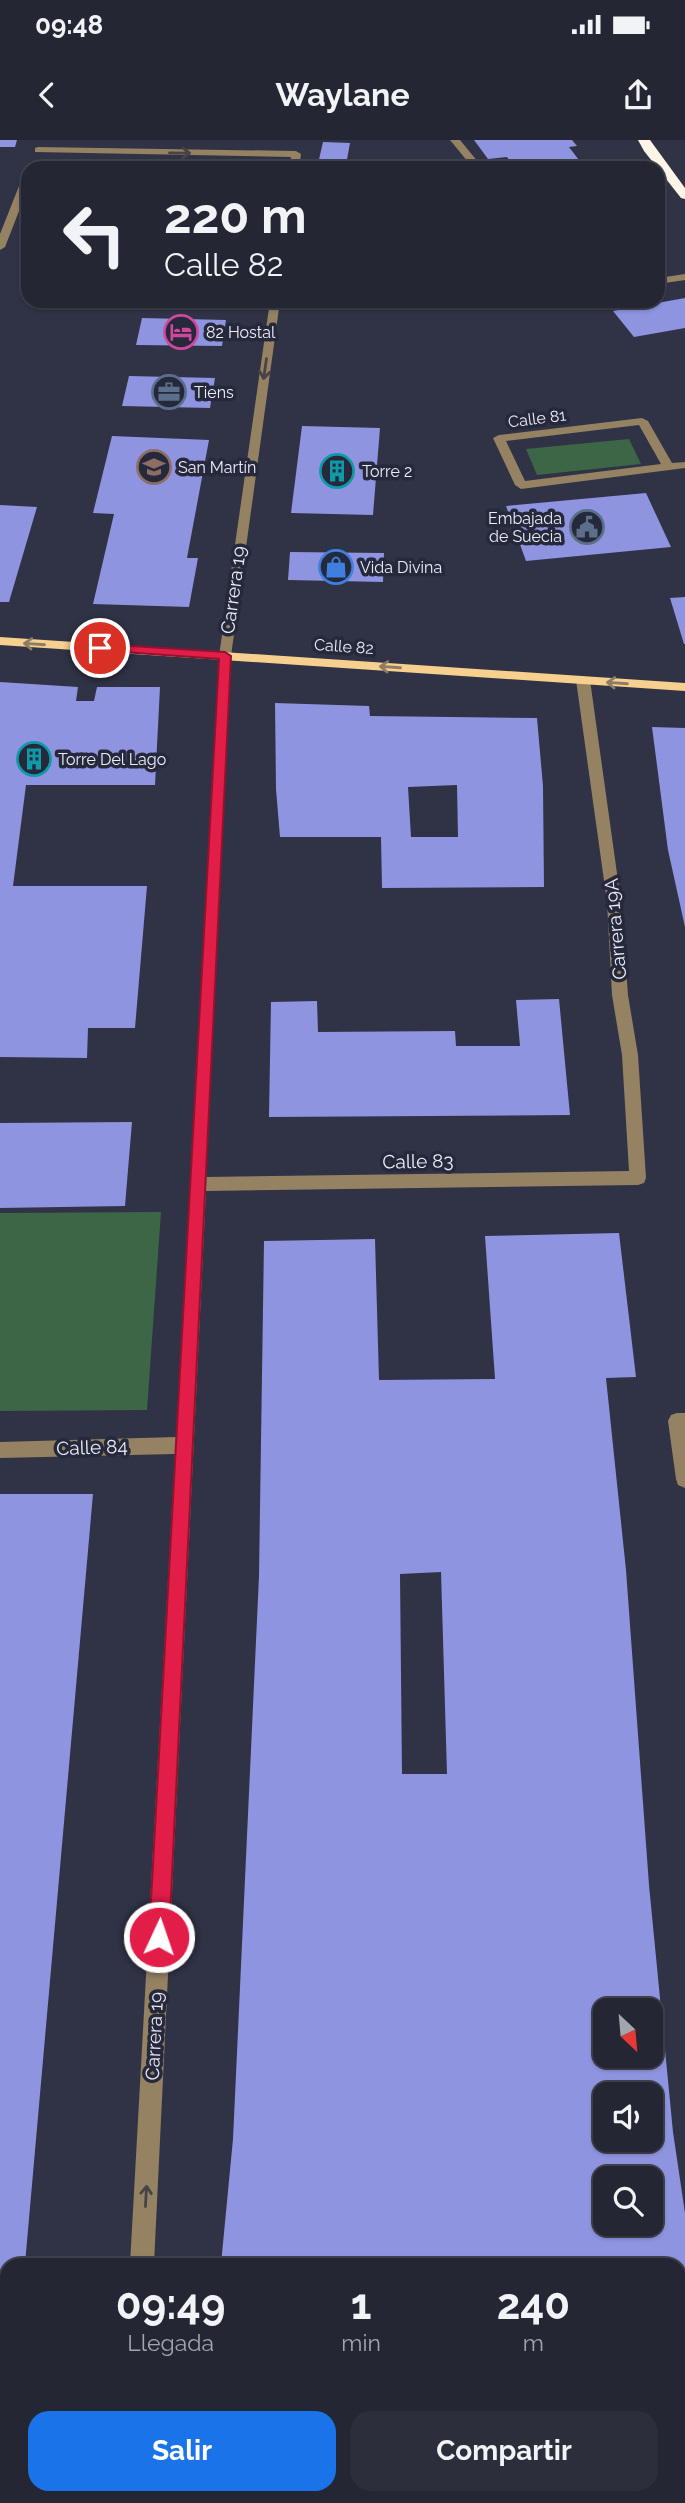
<!DOCTYPE html>
<html lang="es">
<head>
<meta charset="utf-8">
<style>
	body { margin:0; font-family:Raleway,sans-serif; background:#2c2e3c; color:#f1f3f6; height:100vh; display:flex; flex-direction:column; font-size:26px; white-space:nowrap }
	* { box-sizing:border-box; margin:0 }
	p { font-size:23px; color:#a3a5ac }
	.icon { flex:none; width:38px; height:38px; fill:none; stroke:currentColor; stroke-width:2; stroke-linecap:round; stroke-linejoin:round }
	.map { position:relative; flex:1; overflow:hidden }
	.sheet { position:absolute; left:0px; top:2118px; width:686px; height:247px; display:flex; flex-direction:column; background:#242634; border-radius:21px 21px 0 0; box-shadow:0 2px 5px #0004,0 0 0 2px #41434f }
	.sheet>* { flex:none }
	.banner { position:absolute; left:21px; top:21px; width:644px; height:147px; border-radius:21px; box-shadow:0 2px 5px #0004,0 0 0 2px #41434f; background:#242634; color:#f1f3f6; overflow:hidden }
	.needle { width:46px; rotate:154deg }
	.buttons { position:absolute; left:593px; top:1858px; display:grid; gap:14px }
	.buttons a { display:grid; place-items:center; width:70px; height:70px; border-radius:14px; background:#242634; box-shadow:0 2px 5px #0004,0 0 0 2px #41434f; font-size:35px }
	.pin { position:absolute; display:grid; place-items:center; width:60px; height:60px; color:#fff; margin:-30px; border:4px solid #fff; border-radius:50%; box-shadow:0 2px 7px #0007 }
	.me { position:absolute; width:77px; margin:-38px; rotate:3deg; stroke-linejoin:round; filter:drop-shadow(0 0 5px #0008) }
	.turn { display:flex; align-items:center; gap:24px; height:147px; padding:0 28px; font-size:32px }
	.turn .icon { width:91px; height:91px; stroke-width:2.5 }
	.turn b { display:block; font-size:49px; line-height:60px }
	.eta { display:flex; justify-content:space-evenly; align-items:center; height:119px; text-align:center }
	.eta b { font-size:42px; font-weight:700; line-height:49px }
	.button { display:flex; gap:14px; margin-top:auto; padding:14px 28px }
	.button a { flex:1; height:80px; border-radius:21px; background:#1a73e8; color:#fff; font-size:28px; font-weight:700; line-height:80px; text-align:center }
	.button a+a { background:#2c2e3c; color:#f1f3f6 }
	.status { display:flex; justify-content:space-between; align-items:center; height:49px; padding:0 35px; background:#242634; direction:ltr }
	.status svg { height:19px; fill:currentColor }
	header { display:flex; justify-content:space-between; align-items:center; height:91px; padding:0 28px; background:#242634; font-size:32px; font-weight:700 }
	.map>svg:first-child { display:block }
	.green { fill:#3d6647 }
	.building { fill:#8e94df; fill-rule:evenodd }
	.lines { fill:none; stroke-linecap:round; stroke-linejoin:round }
	.minor { fill:#958263; fill-rule:evenodd }
	.major { fill:#f7cf8e; fill-rule:evenodd }
	.highway { fill:#fef5e6; fill-rule:evenodd }
	.oneway { stroke:#474347 }
	.oneway2 { stroke:#8e7c64 }
	.route { fill:#e11d48; stroke:#92132f; stroke-width:2 }
	.labels { text-anchor:middle; stroke-width:7; stroke-linejoin:round; paint-order:stroke }
	.far-poi-label { font-size:16px; fill:#ebedfa; stroke:#26283b; text-anchor:start }
	.far-street-label { font-size:16px; fill:#ebedfa; stroke:#26283b }
	.street-label { font-size:19px; fill:#ebedfa; stroke:#26283b }
</style>
</head>
<body>
<div class="status"><b>09:48</b><svg viewBox="0 0 49 12"><path d="M0 12V9h3v3zM5 12V6h3v6zM10 12V3h3v9zM15 12V0h3v12zM26 1h20v11H26zM47 4h2v5h-2z"/></svg></div>
<header><svg class="icon" aria-label="back" viewBox="0 0 24 24"><path d="M15 5l-7 7 7 7"/></svg>Waylane<svg class="icon" aria-label="share" viewBox="0 0 24 24"><path d="M12 15V3M7 8l5-5 5 5M5 13v7h14v-7"/></svg></header>
<div class="map">
<svg width="685" height="2363" viewBox="0 0 685 2363">
	<rect width="100%" height="100%" fill="#303246"/>
	<g class="green">
		<polygon points="629,299 641,324 537,335 526,309"/>
		<polygon points="161,1072 147,1270 0,1271 0,1073"/>
	</g>
	<g class="building">
		<polygon points="0,0 17,0 15,7 0,7"/>
		<polygon points="474,0 572,0 577,6 569,7 585,28 515,28 507,17 488,19"/>
		<polygon points="323,2 350,3 346,25 318,24"/>
		<polygon points="685,158 685,188 634,197 613,171"/>
		<polygon points="142,178 226,180 222,206 136,205"/>
		<polygon points="129,236 215,238 210,268 122,266"/>
		<polygon points="302,286 380,288 373,375 291,373"/>
		<polygon points="112,296 209,300 187,418 198,418 189,467 93,464 114,374 93,373"/>
		<polygon points="646,353 671,407 526,421 506,366"/>
		<polygon points="0,365 37,367 9,462 0,462"/>
		<polygon points="290,412 384,413 383,442 288,440"/>
		<polygon points="685,457 685,504 684,504 670,458"/>
		<polygon points="0,542 78,547 76,561 94,561 97,547 160,547 155,645 26,645 13,746 147,746 135,888 88,888 87,918 0,917"/>
		<path d="M 275,563 L 369,566 L 370,576 L 537,578 L 543,646 L 544,747 L 382,748 L 381,697 L 280,697 L 276,649 ZM 457,645 L 458,697 L 411,697 L 408,647 Z"/>
		<polygon points="652,587 685,588 685,787 668,710"/>
		<polygon points="559,859 570,975 269,977 271,862 317,861 318,892 455,891 456,906 520,906 516,860"/>
		<polygon points="132,982 125,1066 0,1068 0,983"/>
		<path d="M 619,1093 L 636,1237 L 606,1238 L 626,1430 L 649,1745 L 673,1992 L 685,2073 L 685,2363 L 214,2363 L 214,2357 L 679,2357 L 679,2124 L 221,2124 L 233,1999 L 259,1436 L 264,1101 L 375,1099 L 379,1240 L 495,1239 L 485,1096 ZM 441,1432 L 447,1634 L 402,1634 L 400,1434 ZM 606,1871 L 651,1871 L 651,1916 L 606,1916 ZM 606,1955 L 651,1955 L 651,2000 L 606,2000 ZM 606,2039 L 651,2039 L 651,2084 L 606,2084 Z"/>
		<polygon points="0,1354 93,1354 25,2124 7,2124 7,2317 3,2363 0,2363"/>
	</g>
	<g class="lines">
		<g class="minor">
			<polygon points="450,0 460,0 483,28 473,28"/>
			<polygon points="38,7 296,11 301,14 299,28 289,28 291,17 35,12 35,8"/>
			<polygon points="28,33 28,48 5,107 0,110 0,94 23,36"/>
			<polygon points="685,134 685,140 658,144 658,138"/>
			<polygon points="270,161 280,161 231,516 206,1037 629,1031 622,915 612,855 607,762 576,540 583,536 590,540 621,762 628,855 638,915 646,1038 644,1043 638,1045 206,1051 154,2124 130,2124 175,1314 0,1318 0,1302 176,1297 219,516"/>
			<path d="M 642,278 L 648,281 L 672,323 L 685,322 L 685,328 L 521,349 L 515,345 L 493,298 L 499,295 ZM 639,285 L 661,324 L 525,341 L 506,301 Z"/>
			<polygon points="677,1273 685,1273 685,1348 678,1345 676,1339 668,1281 671,1275"/>
			<rect x="117" y="2357" width="26" height="6"/>
		</g>
		<polygon class="major" points="0,497 685,543 685,551 0,505"/>
		<polygon class="highway" points="638,0 650,0 685,48 685,59 681,58 644,11"/>
	</g>
	<defs><path id="oneway-shaft" d="M-6 0H5M1.5-3L5.5 0L1.5 3" fill="none" stroke-width="1.6" stroke-linecap="round" stroke-linejoin="round" transform="scale(1.75)"/></defs>
	<g class="oneway">
		<use href="#oneway-shaft" transform="translate(180 13) rotate(1)"/>
		<use href="#oneway-shaft" transform="translate(265 229) rotate(98)"/>
		<use href="#oneway-shaft" transform="translate(146 2056) rotate(-87)"/>
	</g>
	<g class="oneway2">
		<use href="#oneway-shaft" transform="translate(34 504) rotate(-176)"/>
		<use href="#oneway-shaft" transform="translate(390 527) rotate(-176)"/>
		<use href="#oneway-shaft" transform="translate(617 543) rotate(-176)"/>
	</g>
	<polygon class="route" points="100,504 225,512 231,516 169,1797 166,1804 159,1806 152,1804 149,1797 219,519 96,510 96,505"/>
	<defs>
		<g id="hotel-ring" transform="scale(1.75)"><circle r="9.5" fill="#26283b" stroke="#d1479c" stroke-width="1.5"/><path d="M-6-4.5h1.5V1H6V5H4.5V3h-9V5H-6ZM-4 0a1.8 1.8 0 1 1 3.6 0ZM.5 0V-2.5h3Q6-2.5 6 0Z" fill="#d1479c"/></g>
		<g id="office-ring" transform="scale(1.75)"><circle r="9.5" fill="#26283b" stroke="#5c6f8a" stroke-width="1.5"/><path d="M-6-3h4V-5.5h4V-3h4V5H-6ZM-1-4.5V-3h2v-1.5ZM-6 0V1H6V0Z" fill="#5c6f8a"/></g>
		<g id="university-ring" transform="scale(1.75)"><circle r="9.5" fill="#26283b" stroke="#8d6e63" stroke-width="1.5"/><path d="M0-5L7-2L0 1L-7-2ZM-4 1L0 2.5L4 1V4Q0 6-4 4Z" fill="#8d6e63"/></g>
		<g id="building-ring" transform="scale(1.75)"><circle r="9.5" fill="#26283b" stroke="#0f9aa8" stroke-width="1.5"/><path d="M-4-6H4V6H1V3H-1V6H-4ZM-2.5-4.3h1.7v1.8h-1.7ZM.8-4.3h1.7v1.8H.8ZM-2.5-1h1.7V.8h-1.7ZM.8-1h1.7V.8H.8Z" fill="#0f9aa8"/></g>
		<g id="civic-ring" transform="scale(1.75)"><circle r="9.5" fill="#26283b" stroke="#5c6f8a" stroke-width="1.5"/><path d="M-.6-6.5H3V-4.5H.6V-3L4-1V1h2V6H-6V1h2V-1L-.6-3ZM-1.2 2.5V6h2.4V2.5Z" fill="#5c6f8a"/></g>
		<g id="shop-ring" transform="scale(1.75)"><circle r="9.5" fill="#26283b" stroke="#3f7fe0" stroke-width="1.5"/><path d="M-5-2.5h2.3a2.7 3.5 0 0 1 5.4 0H5L5.5 6h-11ZM-1.5-2.5h3a1.5 2.3 0 0 0-3 0Z" fill="#3f7fe0"/></g>
	</defs>
	<g fill-rule="evenodd">
		<use href="#hotel-ring" x="181" y="192"/>
		<use href="#office-ring" x="169" y="252"/>
		<use href="#university-ring" x="154" y="327"/>
		<use href="#building-ring" x="337" y="331"/>
		<use href="#civic-ring" x="587" y="387"/>
		<use href="#shop-ring" x="336" y="427"/>
		<use href="#building-ring" x="34" y="619"/>
	</g>
	<g class="labels">
		<g class="far-poi-label">
			<text x="206" y="198">82 Hostal</text>
			<text x="194" y="258">Tiens</text>
			<text x="178" y="333">San Martín</text>
			<text x="362" y="337">Torre 2</text>
			<text x="562" y="384" text-anchor="end">Embajada<tspan x="562" dy="18">de Suecia</tspan></text>
			<text x="360" y="433">Vida Divina</text>
			<text x="58" y="625">Torre Del Lago</text>
		</g>
		<g class="far-street-label">
			<text transform="translate(537 278) rotate(-7)" y="6">Calle 81</text>
			<text transform="translate(344 506) rotate(4)" y="6">Calle 82</text>
		</g>
		<g class="street-label">
			<text transform="translate(233 450) rotate(-82)" y="7">Carrera 19</text>
			<text transform="translate(615 789) rotate(-95)" y="7">Carrera 19A</text>
			<text transform="translate(418 1021) rotate(-1)" y="7">Calle 83</text>
			<text transform="translate(92 1307) rotate(-2)" y="7">Calle 84</text>
			<text transform="translate(154 1896) rotate(-87)" y="7">Carrera 19</text>
		</g>
	</g>
</svg>
<div class="buttons">
<a><svg class="needle" viewBox="-14 -14 28 28"><path d="M0-13l5 13h-10z" fill="#e53935"/><path d="M0 13l5-13h-10z" fill="#a3a5ac"/></svg></a>
<a><svg class="icon" aria-label="sound" viewBox="0 0 24 24"><path d="M4 9h4l5-4v14l-5-4H4zM17 9q2 3 0 6"/></svg></a>
<a><svg class="icon" aria-label="search" viewBox="0 0 24 24"><circle cx="10" cy="10" r="6"/><path d="M15 15l6 6"/></svg></a>
</div>
<div class="pin" style="left:100px;top:508px;background:#d93025"><svg class="icon" aria-label="arrive" viewBox="0 0 24 24"><path d="M6 21V4h12l-3 4 3 4H6"/></svg></div>
<svg class="me" style="left:159px;top:1797px" viewBox="-20 -20 40 40"><circle r="17" fill="#e11d48" stroke="#fff" stroke-width="3"/><path d="M0-11L8 9 0 5-8 9z" fill="#fff"/></svg>
<div class="banner">
<div class="turn"><svg class="icon" aria-label="left" viewBox="0 0 24 24"><path d="M17 20v-9H6M10 6l-5 5 5 5"/></svg><div><b>220 m</b>Calle 82</div></div>
</div>
<section class="sheet">
<div class="eta">
<div><b>09:49</b><p>Llegada</p></div>
<div><b>1</b><p>min</p></div>
<div><b>240</b><p>m</p></div>
</div>
<div class="button"><a>Salir</a><a>Compartir</a></div>
</section>
</div>
</body>
</html>
